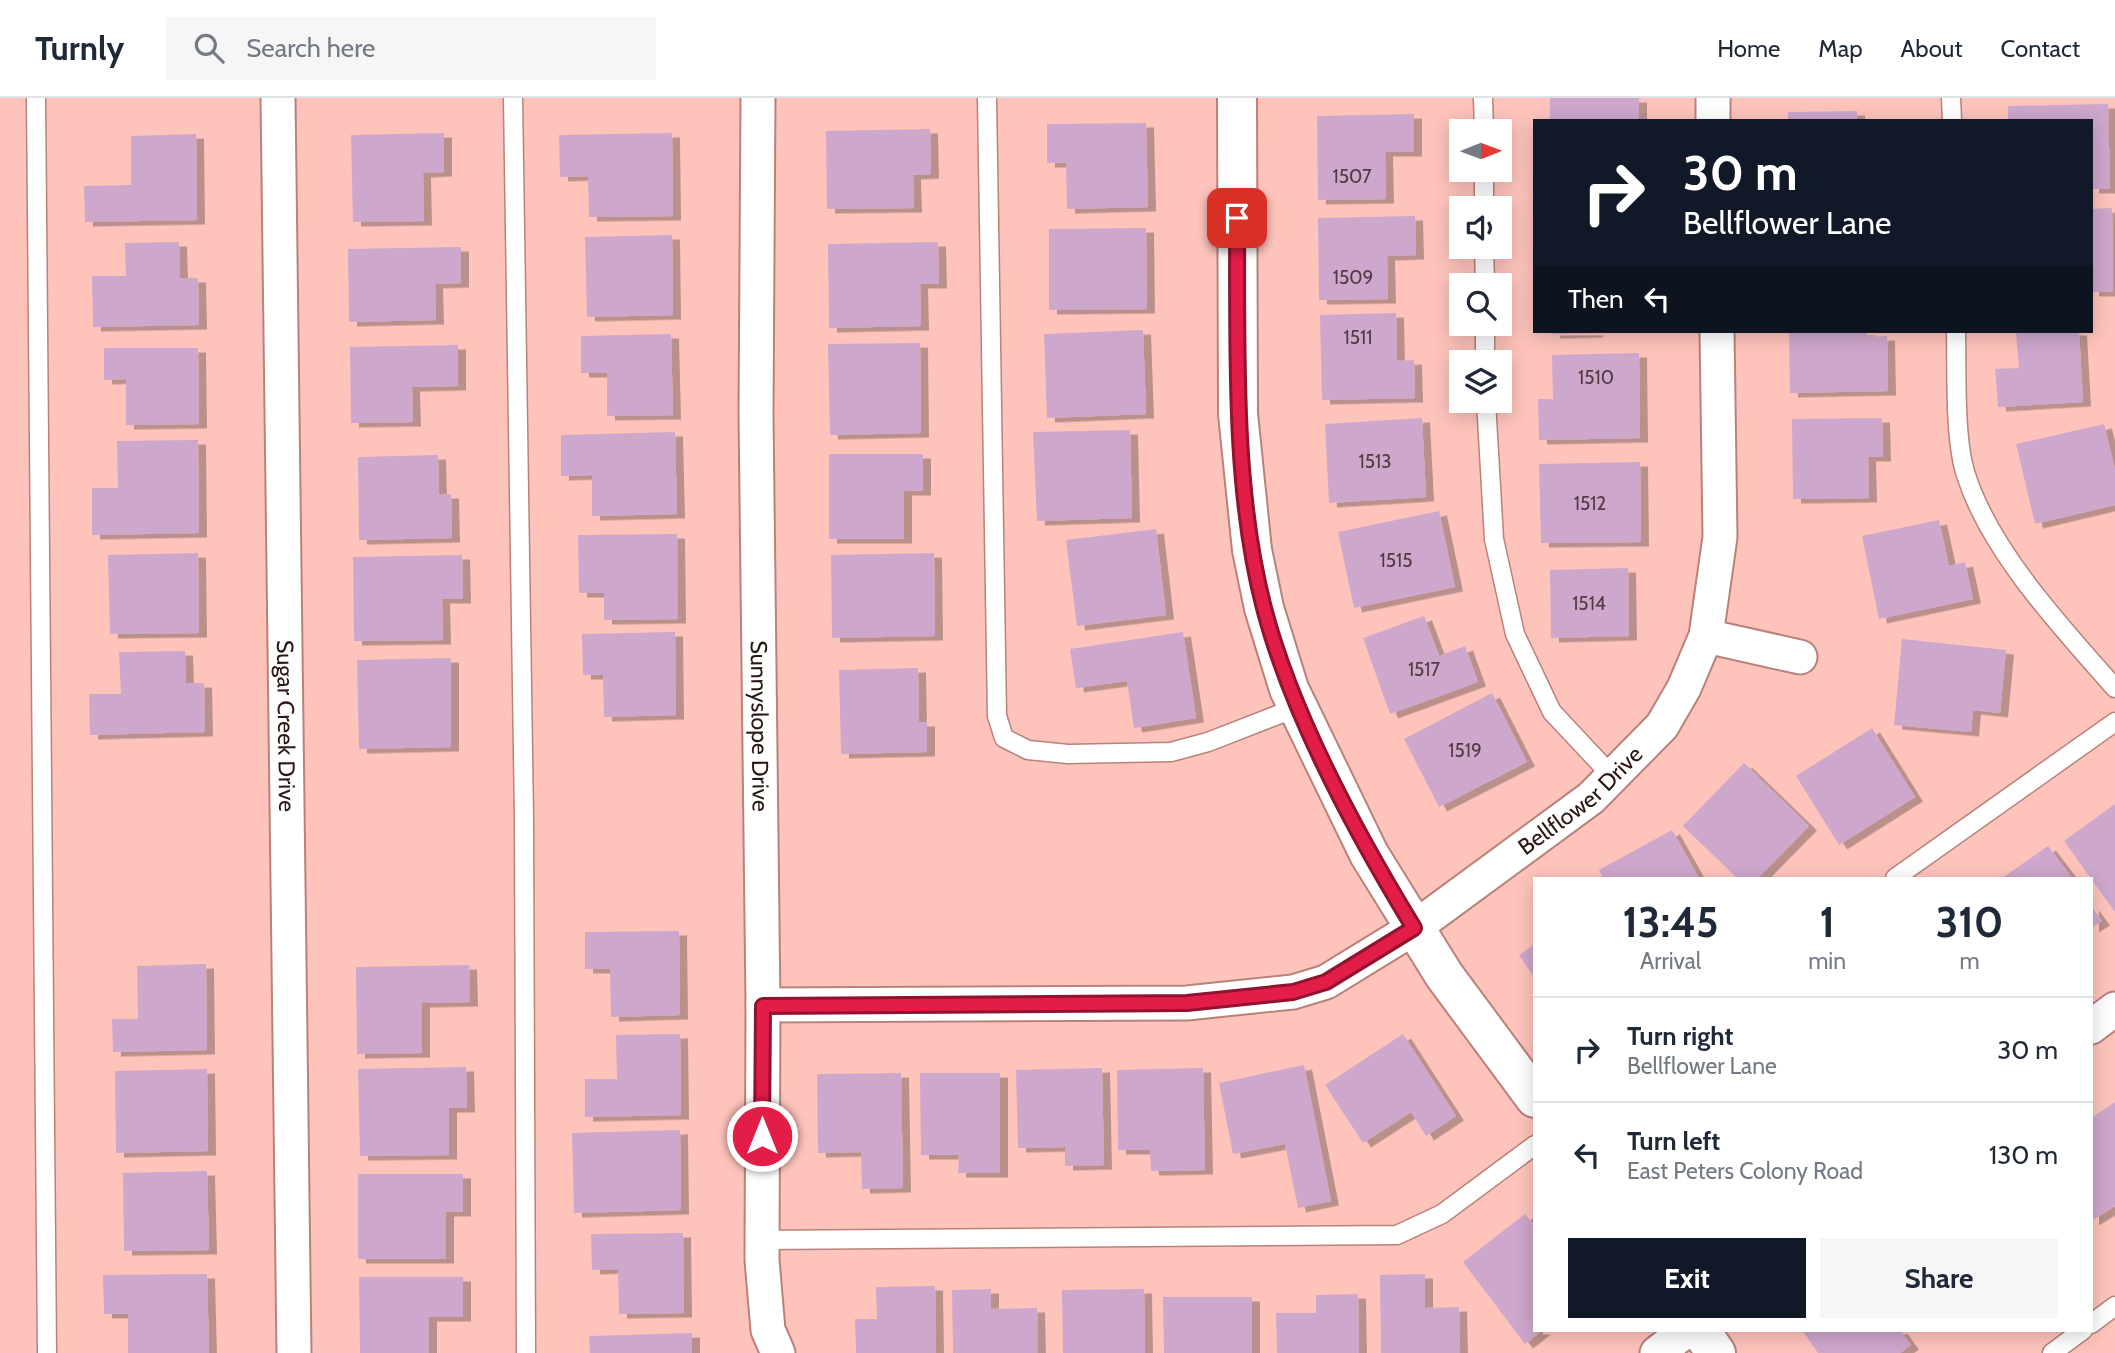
<!DOCTYPE html>
<html lang="en">
<head>
<meta charset="utf-8">
<style>
	body { margin:0; font-family:Cabin,sans-serif; background:#f6f6f7; color:#1f2937; height:100vh; display:flex; flex-direction:column; font-size:26px; white-space:nowrap }
	* { box-sizing:border-box; margin:0 }
	p { font-size:23px; color:#747a83 }
	.icon { flex:none; width:38px; height:38px; fill:none; stroke:currentColor; stroke-width:2; stroke-linecap:round; stroke-linejoin:round }
	.map { position:relative; flex:1; overflow:hidden }
	.drawer { position:absolute; left:1533px; top:779px; width:560px; height:455px; display:flex; flex-direction:column; background:#fff; border-radius:0px; box-shadow:0 4px 18px #0003 }
	.drawer>* { flex:none }
	.top-card { position:absolute; left:1533px; top:21px; width:560px; height:214px; border-radius:0px; box-shadow:0 4px 18px #0003; background:#111827; color:#fff; overflow:hidden }
	.needle { width:46px; rotate:89deg }
	.controls { position:absolute; left:1449px; top:21px; display:grid; gap:14px }
	.controls a { display:grid; place-items:center; width:63px; height:63px; border-radius:0px; background:#fff; box-shadow:0 4px 18px #0003; font-size:35px }
	.pin { position:absolute; display:grid; place-items:center; width:60px; height:60px; color:#fff; margin:-30px; border-radius:14px; box-shadow:0 4px 10px #0006 }
	.me { position:absolute; width:77px; margin:-38px; rotate:0deg; stroke-linejoin:round; filter:drop-shadow(0 0 5px #0008) }
	.turn { display:flex; align-items:center; gap:24px; height:147px; padding:0 35px; font-size:32px }
	.turn .icon { width:91px; height:91px; stroke-width:2.5 }
	.turn b { display:block; font-size:49px; line-height:60px }
	.then { display:flex; align-items:center; height:66px; padding:0 35px; background:#0003; gap:14px; font-size:26px }
	.eta { display:flex; justify-content:space-evenly; align-items:center; height:119px; text-align:center }
	.eta b { font-size:42px; font-weight:700; line-height:49px }
	.action { display:flex; gap:14px; margin-top:auto; padding:14px 35px }
	.action a { flex:1; height:80px; border-radius:0px; background:#111827; color:#fff; font-size:28px; font-weight:700; line-height:80px; text-align:center }
	.action a+a { background:#f6f6f7; color:#1f2937 }
	ul { padding:0; list-style:none }
	li { display:flex; align-items:center; gap:21px; height:105px; padding:0 35px; border-top:2px solid #e0e1e3 }
	li div { flex:1 }
	li b { display:block; font-size:26px }
	li em { font-style:normal }
	header { display:flex; align-items:center; gap:42px; box-sizing:border-box; height:98px; padding:0 35px; background:#fff; border-bottom:2px solid #e0e1e3 }
	header strong { font-size:33px }
	nav { display:flex; gap:38px; margin-inline-start:auto; font-size:24px }
	.search { width:490px; height:63px; background:#f6f6f7; display:flex; align-items:center; gap:18px; box-sizing:border-box; padding:0 24px; border-radius:0px; color:#747a83; font-size:26px }
	.map>svg:first-child { display:block }
	.building { fill:#cea7cc; filter:url(#shadow) }
	.lines { fill:none; stroke-linecap:round; stroke-linejoin:round }
	.lane-casing { stroke:#b8827a; stroke-width:21 }
	.street-casing { stroke:#b8827a; stroke-width:37 }
	.secondary-casing { stroke:#b8827a; stroke-width:42 }
	.lane { stroke:#fff; stroke-width:18 }
	.street { stroke:#fff; stroke-width:33 }
	.secondary { stroke:#fff; stroke-width:38 }
	.route-casing { stroke:#92132f; stroke-width:18 }
	.route { stroke:#e11d48; stroke-width:12 }
	.labels { text-anchor:middle; stroke-width:6; stroke-linejoin:round; paint-order:stroke }
	.number-label { font-size:19px; fill:#543b42 }
	.street-label { font-size:23px; fill:#2b1714; stroke:#fff2f0 }
</style>
</head>
<body>
<header>
<strong>Turnly</strong>
<div class="search"><svg class="icon" aria-label="search" viewBox="0 0 24 24"><circle cx="10" cy="10" r="6"/><path d="M15 15l6 6"/></svg>Search here</div>
<nav><a>Home</a><a>Map</a><a>About</a><a>Contact</a></nav>
</header>
<div class="map">
<svg width="2115" height="1255" viewBox="0 0 2115 1255">
	<defs>
		<filter id="shadow"><feDropShadow dx="8" dy="4.5" stdDeviation="0" flood-color="#0004"/></filter>
	</defs>
	<rect width="100%" height="100%" fill="#fec4bc"/>
	<g class="building">
		<rect x="1550" y="0" width="89" height="23"/>
		<polygon points="2108,6 2110,91 2091,91 2091,23 2008,23 2008,8"/>
		<polygon points="1857,13 1857,23 1788,23 1788,14"/>
		<polygon points="1414,16 1414,54 1385,54 1386,101 1318,102 1317,18"/>
		<polygon points="1146,25 1148,109 1067,111 1066,65 1047,65 1047,26"/>
		<polygon points="930,31 931,76 913,77 914,110 827,111 826,33"/>
		<polygon points="444,35 444,74 423,75 424,123 353,124 351,37"/>
		<polygon points="672,35 673,118 589,119 588,78 560,79 559,37"/>
		<polygon points="196,36 197,122 85,124 84,88 131,87 131,38"/>
		<polygon points="2112,110 2113,194 2091,194 2091,111"/>
		<polygon points="1415,118 1416,157 1387,158 1388,201 1319,202 1318,120"/>
		<polygon points="1146,130 1147,211 1049,212 1049,131"/>
		<polygon points="672,137 673,217 587,219 585,139"/>
		<polygon points="179,144 180,180 198,180 199,227 93,229 92,178 126,178 125,145"/>
		<polygon points="938,144 939,186 920,186 921,228 829,230 828,146"/>
		<polygon points="461,149 461,185 435,186 436,222 349,224 348,151"/>
		<polygon points="1396,215 1397,263 1414,262 1415,300 1322,302 1320,217"/>
		<polygon points="1143,232 1146,316 1047,320 1044,236"/>
		<polygon points="1552,233 1595,233 1595,235 1552,236"/>
		<polygon points="1789,233 1867,233 1867,239 1887,238 1888,293 1790,295"/>
		<polygon points="2016,233 2079,233 2083,304 1998,309 1995,271 2019,270"/>
		<polygon points="671,236 673,317 607,318 607,275 581,275 581,238"/>
		<polygon points="920,245 921,335 830,337 828,246"/>
		<polygon points="458,247 458,288 412,289 413,324 351,325 350,249"/>
		<polygon points="104,250 198,250 199,326 126,327 126,281 104,282"/>
		<polygon points="1639,255 1640,340 1539,342 1538,301 1553,301 1552,257"/>
		<polygon points="1422,320 1426,399 1329,405 1325,326"/>
		<polygon points="1882,320 1883,359 1868,359 1869,400 1793,401 1792,321"/>
		<polygon points="2104,326 2115,372 2115,407 2035,426 2016,346"/>
		<polygon points="1130,332 1132,420 1037,423 1033,334"/>
		<polygon points="675,334 677,416 592,418 592,377 561,378 561,337"/>
		<polygon points="198,342 199,435 92,437 92,390 118,390 117,343"/>
		<polygon points="829,356 923,356 923,393 904,393 904,441 829,441"/>
		<polygon points="438,357 439,396 451,396 452,440 359,442 358,359"/>
		<polygon points="1640,364 1641,444 1541,445 1539,366"/>
		<polygon points="1439,413 1455,489 1354,510 1338,434"/>
		<polygon points="1939,422 1949,468 1965,464 1973,501 1879,521 1862,438"/>
		<polygon points="1156,431 1166,517 1077,528 1066,442"/>
		<polygon points="677,436 678,521 604,522 604,495 579,495 578,437"/>
		<polygon points="198,455 199,535 110,536 108,457"/>
		<polygon points="934,455 935,538 832,540 831,457"/>
		<polygon points="462,457 463,501 442,501 443,542 354,543 353,459"/>
		<polygon points="1628,470 1629,538 1551,540 1550,472"/>
		<polygon points="1424,518 1439,558 1465,548 1478,584 1390,616 1363,540"/>
		<polygon points="675,534 676,617 604,619 603,577 583,577 582,536"/>
		<polygon points="1183,534 1196,620 1134,630 1127,583 1076,590 1070,551"/>
		<polygon points="1902,541 2006,552 2000,615 1973,612 1971,634 1894,627"/>
		<polygon points="185,553 186,585 204,585 205,634 90,637 89,596 121,596 119,554"/>
		<polygon points="451,560 451,649 359,651 357,562"/>
		<polygon points="918,570 919,624 927,624 927,654 841,656 839,572"/>
		<polygon points="1492,595 1527,664 1439,709 1404,641"/>
		<polygon points="1872,630 1915,699 1839,747 1796,678"/>
		<polygon points="1744,665 1809,728 1758,780 1737,780 1683,728"/>
		<polygon points="2115,706 2115,814 2064,743"/>
		<polygon points="1672,732 1699,780 1603,780 1599,772"/>
		<polygon points="2048,748 2072,780 2002,780"/>
		<polygon points="2091,808 2102,823 2091,830"/>
		<polygon points="679,833 680,917 611,919 610,871 585,871 585,834"/>
		<polygon points="1535,846 1535,881 1519,857"/>
		<polygon points="206,866 207,952 113,954 112,921 138,921 137,868"/>
		<polygon points="469,867 470,904 422,905 422,955 357,956 356,869"/>
		<polygon points="680,936 681,1017 585,1019 585,981 617,981 616,937"/>
		<polygon points="1403,936 1456,1018 1426,1038 1411,1014 1363,1045 1325,987"/>
		<polygon points="1304,967 1331,1103 1298,1110 1285,1046 1233,1056 1219,985"/>
		<polygon points="466,969 467,1010 449,1010 449,1057 360,1058 358,971"/>
		<polygon points="1102,970 1104,1067 1065,1068 1065,1049 1018,1050 1016,972"/>
		<polygon points="1203,970 1205,1072 1151,1073 1150,1052 1118,1052 1117,972"/>
		<polygon points="207,971 208,1053 116,1055 115,973"/>
		<polygon points="901,975 903,1090 862,1091 861,1054 818,1055 817,976"/>
		<polygon points="920,975 1000,975 1000,1075 958,1075 959,1057 921,1057"/>
		<polygon points="2115,1004 2115,1108 2091,1123 2091,1020"/>
		<polygon points="680,1032 681,1112 574,1115 572,1035"/>
		<polygon points="207,1073 209,1152 124,1153 123,1075"/>
		<polygon points="358,1076 463,1076 463,1114 446,1114 446,1161 358,1161"/>
		<polygon points="1525,1116 1535,1128 1535,1232 1543,1232 1525,1246 1463,1164"/>
		<polygon points="683,1135 684,1215 619,1216 618,1171 592,1172 591,1136"/>
		<polygon points="207,1176 209,1255 128,1255 128,1216 104,1216 103,1177"/>
		<polygon points="1425,1176 1425,1210 1459,1209 1460,1255 1381,1255 1380,1177"/>
		<polygon points="359,1179 463,1179 463,1219 429,1219 429,1255 360,1255"/>
		<polygon points="935,1188 936,1255 856,1255 855,1221 877,1221 876,1189"/>
		<polygon points="991,1191 991,1211 1037,1210 1038,1255 953,1255 952,1192"/>
		<polygon points="1144,1191 1145,1255 1063,1255 1062,1192"/>
		<polygon points="1358,1196 1359,1255 1277,1255 1276,1215 1316,1215 1316,1197"/>
		<polygon points="1163,1199 1252,1199 1252,1255 1164,1255"/>
		<polygon points="1802,1232 1900,1232 1911,1247 1900,1255 1818,1255"/>
		<polygon points="692,1235 692,1255 590,1255 589,1238"/>
	</g>
	<g class="lines">
		<g class="lane-casing">
			<g id="lane">
				<polyline points="36,0 47,1255"/>
				<polyline points="513,0 524,720 526,1255"/>
				<polyline points="987,0 997,618 1004,640 1028,652 1068,656 1171,654 1208,644 1298,609"/>
				<polyline points="1483,0 1484,33"/>
				<polyline points="1951,0 1952,23"/>
				<polyline points="1484,72 1484,110"/>
				<polyline points="1484,149 1485,187"/>
				<polyline points="1485,226 1485,264"/>
				<path d="M 1956,233 C 1957,272 1954,341 1966,377 C 1990,453 2062,530 2115,590"/>
				<polyline points="1486,303 1494,441 1515,536 1552,614 1612,678"/>
				<polyline points="1895,780 2115,624"/>
				<polyline points="762,1142 1397,1137 1442,1116 1535,1047"/>
				<polyline points="2091,1226 2115,1208"/>
				<polyline points="2052,1255 2083,1232"/>
			</g>
		</g>
		<g class="street-casing">
			<g id="street">
				<path id="s1" d="M 278,0 L 294,1255"/>
				<path id="s2" d="M 758,0 L 756,315 L 763,907 L 762,1162 L 768,1232 L 778,1255"/>
				<polyline points="1713,0 1713,23"/>
				<polyline points="1706,538 1800,559"/>
				<path id="s3" d="M 763,907 L 1187,905 L 1293,894 L 1326,884 L 1414,830 L 1591,700 L 1662,628 L 1684,590 L 1706,538 L 1720,439 L 1717,233"/>
				<polyline points="2091,929 2115,911"/>
				<polyline points="1657,1255 1687,1232"/>
			</g>
		</g>
		<g class="secondary-casing">
			<g id="secondary">
				<polyline points="1237,0 1238,316 1252,452 1264,510 1289,591 1369,756 1444,877 1535,1000"/>
				<polyline points="1700,1232 1716,1255"/>
			</g>
		</g>
		<use href="#lane" class="lane"/>
		<use href="#street" class="street"/>
		<use href="#secondary" class="secondary"/>
	</g>
	<g class="lines">
		<g class="route-casing">
			<path id="route" d="M 762,1038 L 763,908 L 1187,905 L 1293,894 L 1326,884 L 1414,830 C 1356,735 1292,618 1264,510 C 1232,388 1238,245 1237,120"/>
		</g>
		<use href="#route" class="route"/>
	</g>
	<g class="labels">
		<g class="number-label">
			<text x="1352" y="85">1507</text>
			<text x="1353" y="186">1509</text>
			<text x="1358" y="246">1511</text>
			<text x="1596" y="286">1510</text>
			<text x="1375" y="370">1513</text>
			<text x="1590" y="412">1512</text>
			<text x="1396" y="469">1515</text>
			<text x="1589" y="512">1514</text>
			<text x="1424" y="578">1517</text>
			<text x="1465" y="659">1519</text>
		</g>
		<g class="street-label">
			<text dy="8" stroke="none"><textPath href="#s1" startOffset="628">Sugar Creek Drive</textPath></text>
			<text dy="8" stroke="none"><textPath href="#s2" startOffset="628">Sunnyslope Drive</textPath></text>
			<text dy="8" stroke="none"><textPath href="#s3" startOffset="878">Bellflower Drive</textPath></text>
		</g>
	</g>
</svg>
<div class="controls">
<a><svg class="needle" viewBox="-14 -14 28 28"><path d="M0-13l5 13h-10z" fill="#e53935"/><path d="M0 13l5-13h-10z" fill="#747a83"/></svg></a>
<a><svg class="icon" aria-label="sound" viewBox="0 0 24 24"><path d="M4 9h4l5-4v14l-5-4H4zM17 9q2 3 0 6"/></svg></a>
<a><svg class="icon" aria-label="search" viewBox="0 0 24 24"><circle cx="10" cy="10" r="6"/><path d="M15 15l6 6"/></svg></a>
<a><svg class="icon" aria-label="layers" viewBox="0 0 24 24"><path d="M12 4l9 5-9 5-9-5zM3 14l9 5 9-5"/></svg></a>
</div>
<div class="pin" style="left:1237px;top:120px;background:#d93025"><svg class="icon" aria-label="arrive" viewBox="0 0 24 24"><path d="M6 21V4h12l-3 4 3 4H6"/></svg></div>
<svg class="me" style="left:762px;top:1038px" viewBox="-20 -20 40 40"><circle r="17" fill="#e11d48" stroke="#fff" stroke-width="3"/><path d="M0-11L8 9 0 5-8 9z" fill="#fff"/></svg>
<div class="top-card">
<div class="turn"><svg class="icon" aria-label="right" viewBox="0 0 24 24"><path d="M7 20v-9h11M14 6l5 5-5 5"/></svg><div><b>30 m</b>Bellflower Lane</div></div>
<div class="then">Then<svg class="icon" aria-label="left" viewBox="0 0 24 24"><path d="M17 20v-9H6M10 6l-5 5 5 5"/></svg></div>
</div>
<section class="drawer">
<div class="eta">
<div><b>13:45</b><p>Arrival</p></div>
<div><b>1</b><p>min</p></div>
<div><b>310</b><p>m</p></div>
</div>
<ul>
<li><svg class="icon" aria-label="right" viewBox="0 0 24 24"><path d="M7 20v-9h11M14 6l5 5-5 5"/></svg><div><b>Turn right</b><p>Bellflower Lane</p></div><em>30 m</em></li>
<li><svg class="icon" aria-label="left" viewBox="0 0 24 24"><path d="M17 20v-9H6M10 6l-5 5 5 5"/></svg><div><b>Turn left</b><p>East Peters Colony Road</p></div><em>130 m</em></li>
</ul>
<div class="action"><a>Exit</a><a>Share</a></div>
</section>
</div>
</body>
</html>
